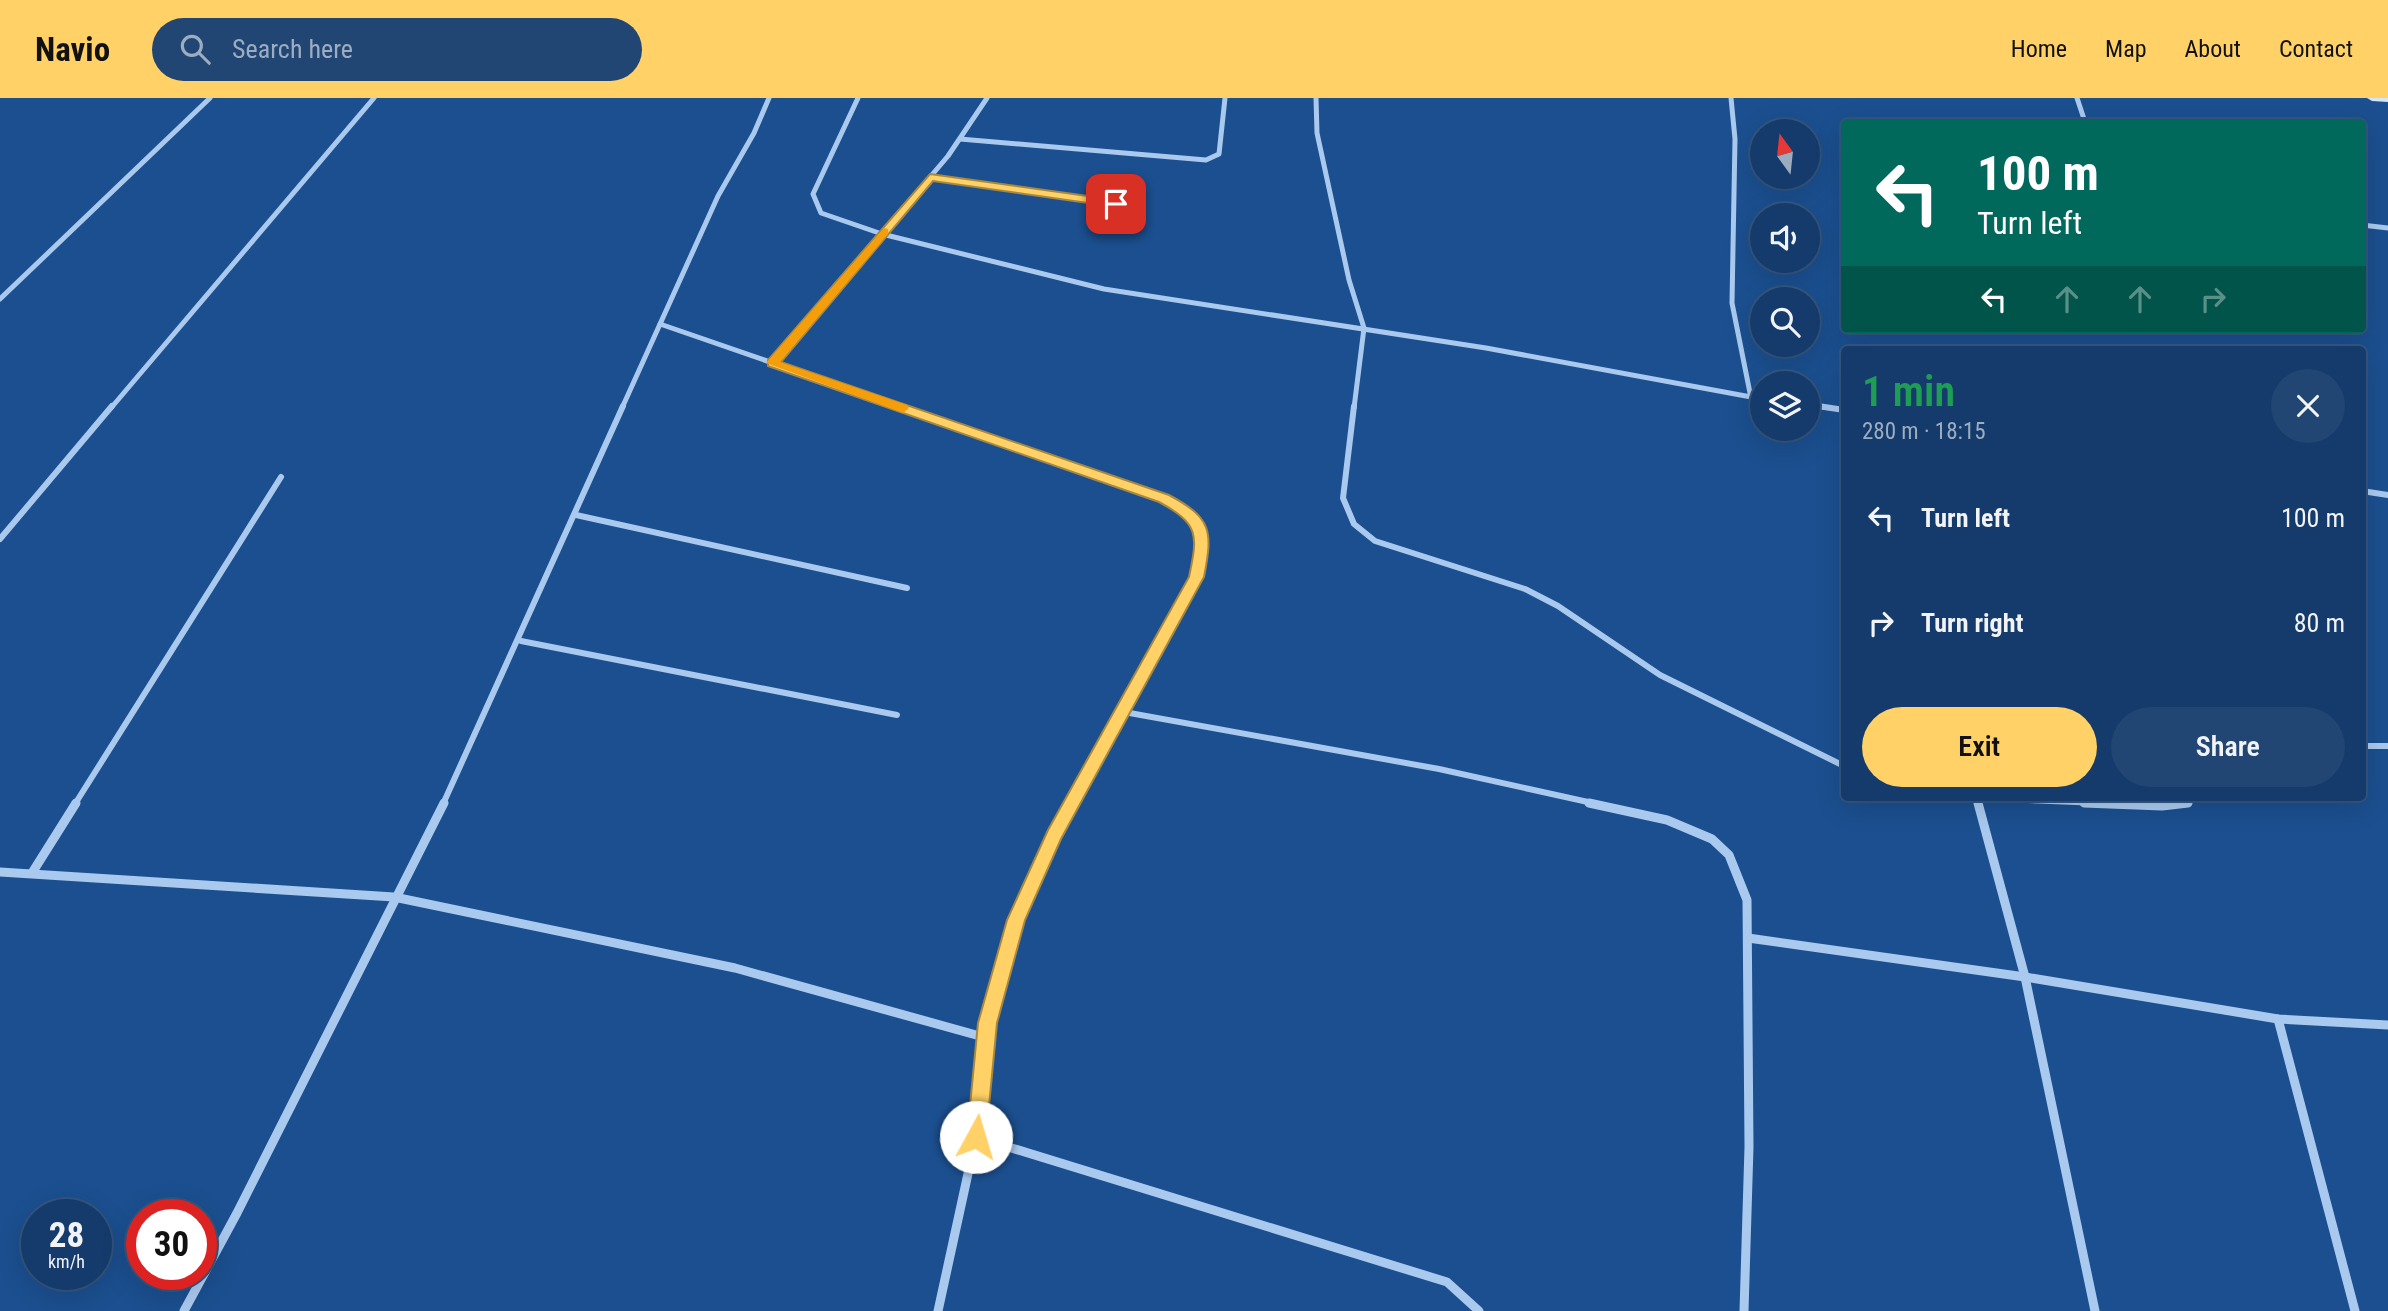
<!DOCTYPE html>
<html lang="en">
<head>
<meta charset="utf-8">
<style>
	body { margin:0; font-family:"Roboto Condensed",sans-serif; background:#214673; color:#f1f3f6; height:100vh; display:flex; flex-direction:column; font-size:26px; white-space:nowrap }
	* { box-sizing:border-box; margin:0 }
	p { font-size:23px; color:#9dadc1 }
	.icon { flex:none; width:38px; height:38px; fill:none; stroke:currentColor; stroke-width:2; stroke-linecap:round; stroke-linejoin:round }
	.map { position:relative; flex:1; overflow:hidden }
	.sheet { position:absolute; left:1841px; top:248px; width:525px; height:455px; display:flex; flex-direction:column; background:#143b6b; border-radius:7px; box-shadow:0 7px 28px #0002,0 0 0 2px #33557e }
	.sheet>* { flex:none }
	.guide { position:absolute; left:1841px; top:21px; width:525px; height:214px; border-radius:7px; box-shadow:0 7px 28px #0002,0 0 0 2px #33557e; background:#00695c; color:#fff; overflow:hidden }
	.needle { width:46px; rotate:345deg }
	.buttons { position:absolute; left:1750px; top:21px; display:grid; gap:14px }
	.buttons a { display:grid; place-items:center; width:70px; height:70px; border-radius:50%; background:#143b6b; box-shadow:0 7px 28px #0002,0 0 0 2px #33557e; font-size:35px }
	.speed { position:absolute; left:21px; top:1101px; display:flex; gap:14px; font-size:35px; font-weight:700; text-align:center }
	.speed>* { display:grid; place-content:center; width:91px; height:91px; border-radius:50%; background:#143b6b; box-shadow:0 7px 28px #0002,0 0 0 2px #33557e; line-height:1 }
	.speed small { font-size:18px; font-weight:400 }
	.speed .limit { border:10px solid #d22; background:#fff; color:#111 }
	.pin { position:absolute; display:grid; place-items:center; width:60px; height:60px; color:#fff; margin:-30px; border-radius:14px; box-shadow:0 4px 10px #0006 }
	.me { position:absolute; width:77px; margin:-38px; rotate:6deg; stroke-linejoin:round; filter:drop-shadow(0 0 5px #0008) }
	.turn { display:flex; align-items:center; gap:24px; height:147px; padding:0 21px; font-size:32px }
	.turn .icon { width:91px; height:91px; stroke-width:2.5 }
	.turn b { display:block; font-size:49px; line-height:60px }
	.lanes { display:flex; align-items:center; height:66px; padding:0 21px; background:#0003; justify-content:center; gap:35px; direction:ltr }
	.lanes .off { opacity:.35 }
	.round { display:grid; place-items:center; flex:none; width:74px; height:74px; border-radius:37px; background:#214673 }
	.summary { display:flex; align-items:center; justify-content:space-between; height:119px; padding:0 21px }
	h1 { font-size:42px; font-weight:600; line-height:52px; color:#1e9e55 }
	.cta { display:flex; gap:14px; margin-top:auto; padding:14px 21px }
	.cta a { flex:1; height:80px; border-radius:42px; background:#ffd166; color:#111; font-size:28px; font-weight:600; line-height:80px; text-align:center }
	.cta a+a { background:#214673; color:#f1f3f6 }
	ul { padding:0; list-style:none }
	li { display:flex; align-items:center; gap:21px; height:105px; padding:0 21px }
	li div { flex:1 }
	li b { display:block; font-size:26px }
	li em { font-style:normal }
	header { display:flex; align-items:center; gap:42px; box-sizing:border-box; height:98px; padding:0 35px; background:#ffd166; color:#111 }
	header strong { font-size:33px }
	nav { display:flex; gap:38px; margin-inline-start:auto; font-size:24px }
	.search { width:490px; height:63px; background:#214673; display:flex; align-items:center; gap:18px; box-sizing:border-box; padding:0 24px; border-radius:38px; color:#9dadc1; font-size:26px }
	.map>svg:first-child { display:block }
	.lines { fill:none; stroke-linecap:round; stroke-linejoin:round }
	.street-far2 { stroke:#a9c9ee; stroke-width:5 }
	.street-far1 { stroke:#a9c9ee; stroke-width:6 }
	.street { stroke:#a9c9ee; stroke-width:9 }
	.secondary { fill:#d6e6fa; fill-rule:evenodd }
	.route { fill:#ffd166; stroke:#a68842; stroke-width:2 }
	.slow { fill:#f59e0b }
</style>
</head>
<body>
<header>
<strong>Navio</strong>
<div class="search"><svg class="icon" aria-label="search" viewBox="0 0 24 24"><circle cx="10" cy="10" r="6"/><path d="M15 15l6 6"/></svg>Search here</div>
<nav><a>Home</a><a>Map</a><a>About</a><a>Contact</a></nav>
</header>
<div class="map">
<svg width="2388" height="1213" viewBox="0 0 2388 1213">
	<rect width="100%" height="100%" fill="#1b4f8f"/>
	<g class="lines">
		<g class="street-far2">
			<polyline points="858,0 813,96 821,115 882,136 1104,191 1486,250 1762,301"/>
			<polyline points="1316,0 1317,35 1349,182 1364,230 1354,310"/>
			<polyline points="1731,0 1735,41 1732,205 1751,300"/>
			<polyline points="2077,0 2085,24"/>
			<polyline points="960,41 1206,62 1219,56 1225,0"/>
			<polyline points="930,80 1142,109"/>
			<polyline points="2362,127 2388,130"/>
			<polyline points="0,201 210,0"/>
			<polyline points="660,226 903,310"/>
			<polyline points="772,265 948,58 987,0"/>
			<polyline points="1808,307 1831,310"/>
			<polyline points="111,310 374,0"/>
			<polyline points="622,310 718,98 754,35 769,0"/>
		</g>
		<g class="street-far1">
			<path d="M 897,308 L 1164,401 C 1204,424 1205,436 1196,479 L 1071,706"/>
			<polyline points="1354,308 1343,400 1354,426 1375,443 1525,491 1558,508 1660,577 1844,668"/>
			<polyline points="1818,308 1844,312"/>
			<polyline points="2362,393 2388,397"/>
			<polyline points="576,417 907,490"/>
			<polyline points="0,441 112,308"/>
			<polyline points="521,543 897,617"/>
			<polyline points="1124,614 1439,671 1597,706"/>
			<polyline points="2362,648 2388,648"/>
			<polyline points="1976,700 2125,706"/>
			<polyline points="1977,700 1979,706"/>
			<polyline points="75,706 281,379"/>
			<polyline points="443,706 623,308"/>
			<polyline points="2180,706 2199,700"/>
		</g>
		<g class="street">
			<polyline points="1589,705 1667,722 1712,741 1729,757 1747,802 1749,1049 1744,1213"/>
			<polyline points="1978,705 2025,879 2095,1213"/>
			<polyline points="2084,705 2162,708 2188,705"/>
			<polyline points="0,774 394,799 735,870 987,940"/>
			<polyline points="32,775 76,705"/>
			<polyline points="1748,840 2025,879 2278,921 2388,927"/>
			<polyline points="2278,921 2355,1213"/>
			<polyline points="976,1039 1447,1184 1479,1213"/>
			<polyline points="184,1213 237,1115 444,705"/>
			<polyline points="938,1213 976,1039 988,925 1016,822 1072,705"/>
		</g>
		<polygon class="secondary" points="2367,0 2388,0 2388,4 2372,3"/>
	</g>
	<path class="route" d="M 930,76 L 1116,102 L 1121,106 L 1116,109 L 933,83 L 781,264 L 1169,397 C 1212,420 1213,433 1204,479 L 1061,741 L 1025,822 L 997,925 L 986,1039 L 984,1046 L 976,1049 L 969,1046 L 967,1039 L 978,925 L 1007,822 L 1048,732 L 1189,479 C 1198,436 1199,426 1159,404 L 768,268 L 768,262 Z"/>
	<polygon class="slow" points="884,130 888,131 888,136 780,264 907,307 909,310 903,315 766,265"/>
</svg>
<div class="buttons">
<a><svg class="needle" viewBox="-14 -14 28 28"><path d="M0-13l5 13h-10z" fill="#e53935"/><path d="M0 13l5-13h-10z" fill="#9dadc1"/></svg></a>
<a><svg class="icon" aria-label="sound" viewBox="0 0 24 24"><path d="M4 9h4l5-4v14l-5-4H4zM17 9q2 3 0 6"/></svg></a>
<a><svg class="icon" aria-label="search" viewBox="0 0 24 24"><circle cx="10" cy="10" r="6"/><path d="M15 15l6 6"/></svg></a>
<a><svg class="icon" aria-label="layers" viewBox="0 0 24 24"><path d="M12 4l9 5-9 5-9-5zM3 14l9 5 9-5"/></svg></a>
</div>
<div class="speed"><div>28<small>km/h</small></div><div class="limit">30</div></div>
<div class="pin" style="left:1116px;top:106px;background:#d93025"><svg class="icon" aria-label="arrive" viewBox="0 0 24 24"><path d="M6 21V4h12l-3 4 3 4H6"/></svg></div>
<svg class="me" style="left:976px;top:1039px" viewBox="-20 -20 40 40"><circle r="19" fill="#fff"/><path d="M0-13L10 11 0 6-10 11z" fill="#ffd166"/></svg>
<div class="guide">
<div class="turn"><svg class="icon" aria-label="left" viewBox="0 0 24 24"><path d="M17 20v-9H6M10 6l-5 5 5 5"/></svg><div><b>100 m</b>Turn left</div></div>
<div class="lanes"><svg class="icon" aria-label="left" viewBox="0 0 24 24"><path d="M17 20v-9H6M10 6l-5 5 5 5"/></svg><svg class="icon off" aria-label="ahead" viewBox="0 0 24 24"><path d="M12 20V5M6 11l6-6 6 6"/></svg><svg class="icon off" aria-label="ahead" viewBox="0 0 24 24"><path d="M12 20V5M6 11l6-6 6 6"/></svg><svg class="icon off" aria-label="right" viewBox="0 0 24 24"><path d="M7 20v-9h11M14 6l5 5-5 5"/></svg></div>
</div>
<section class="sheet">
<div class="summary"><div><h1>1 min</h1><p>280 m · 18:15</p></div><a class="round"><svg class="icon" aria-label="close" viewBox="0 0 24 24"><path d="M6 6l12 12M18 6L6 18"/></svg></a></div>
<ul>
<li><svg class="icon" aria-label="left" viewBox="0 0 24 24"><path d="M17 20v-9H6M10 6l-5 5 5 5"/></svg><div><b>Turn left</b></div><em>100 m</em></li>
<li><svg class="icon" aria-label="right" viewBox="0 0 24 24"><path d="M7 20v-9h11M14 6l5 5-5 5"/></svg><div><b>Turn right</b></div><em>80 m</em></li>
</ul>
<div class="cta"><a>Exit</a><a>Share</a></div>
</section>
</div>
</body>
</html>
